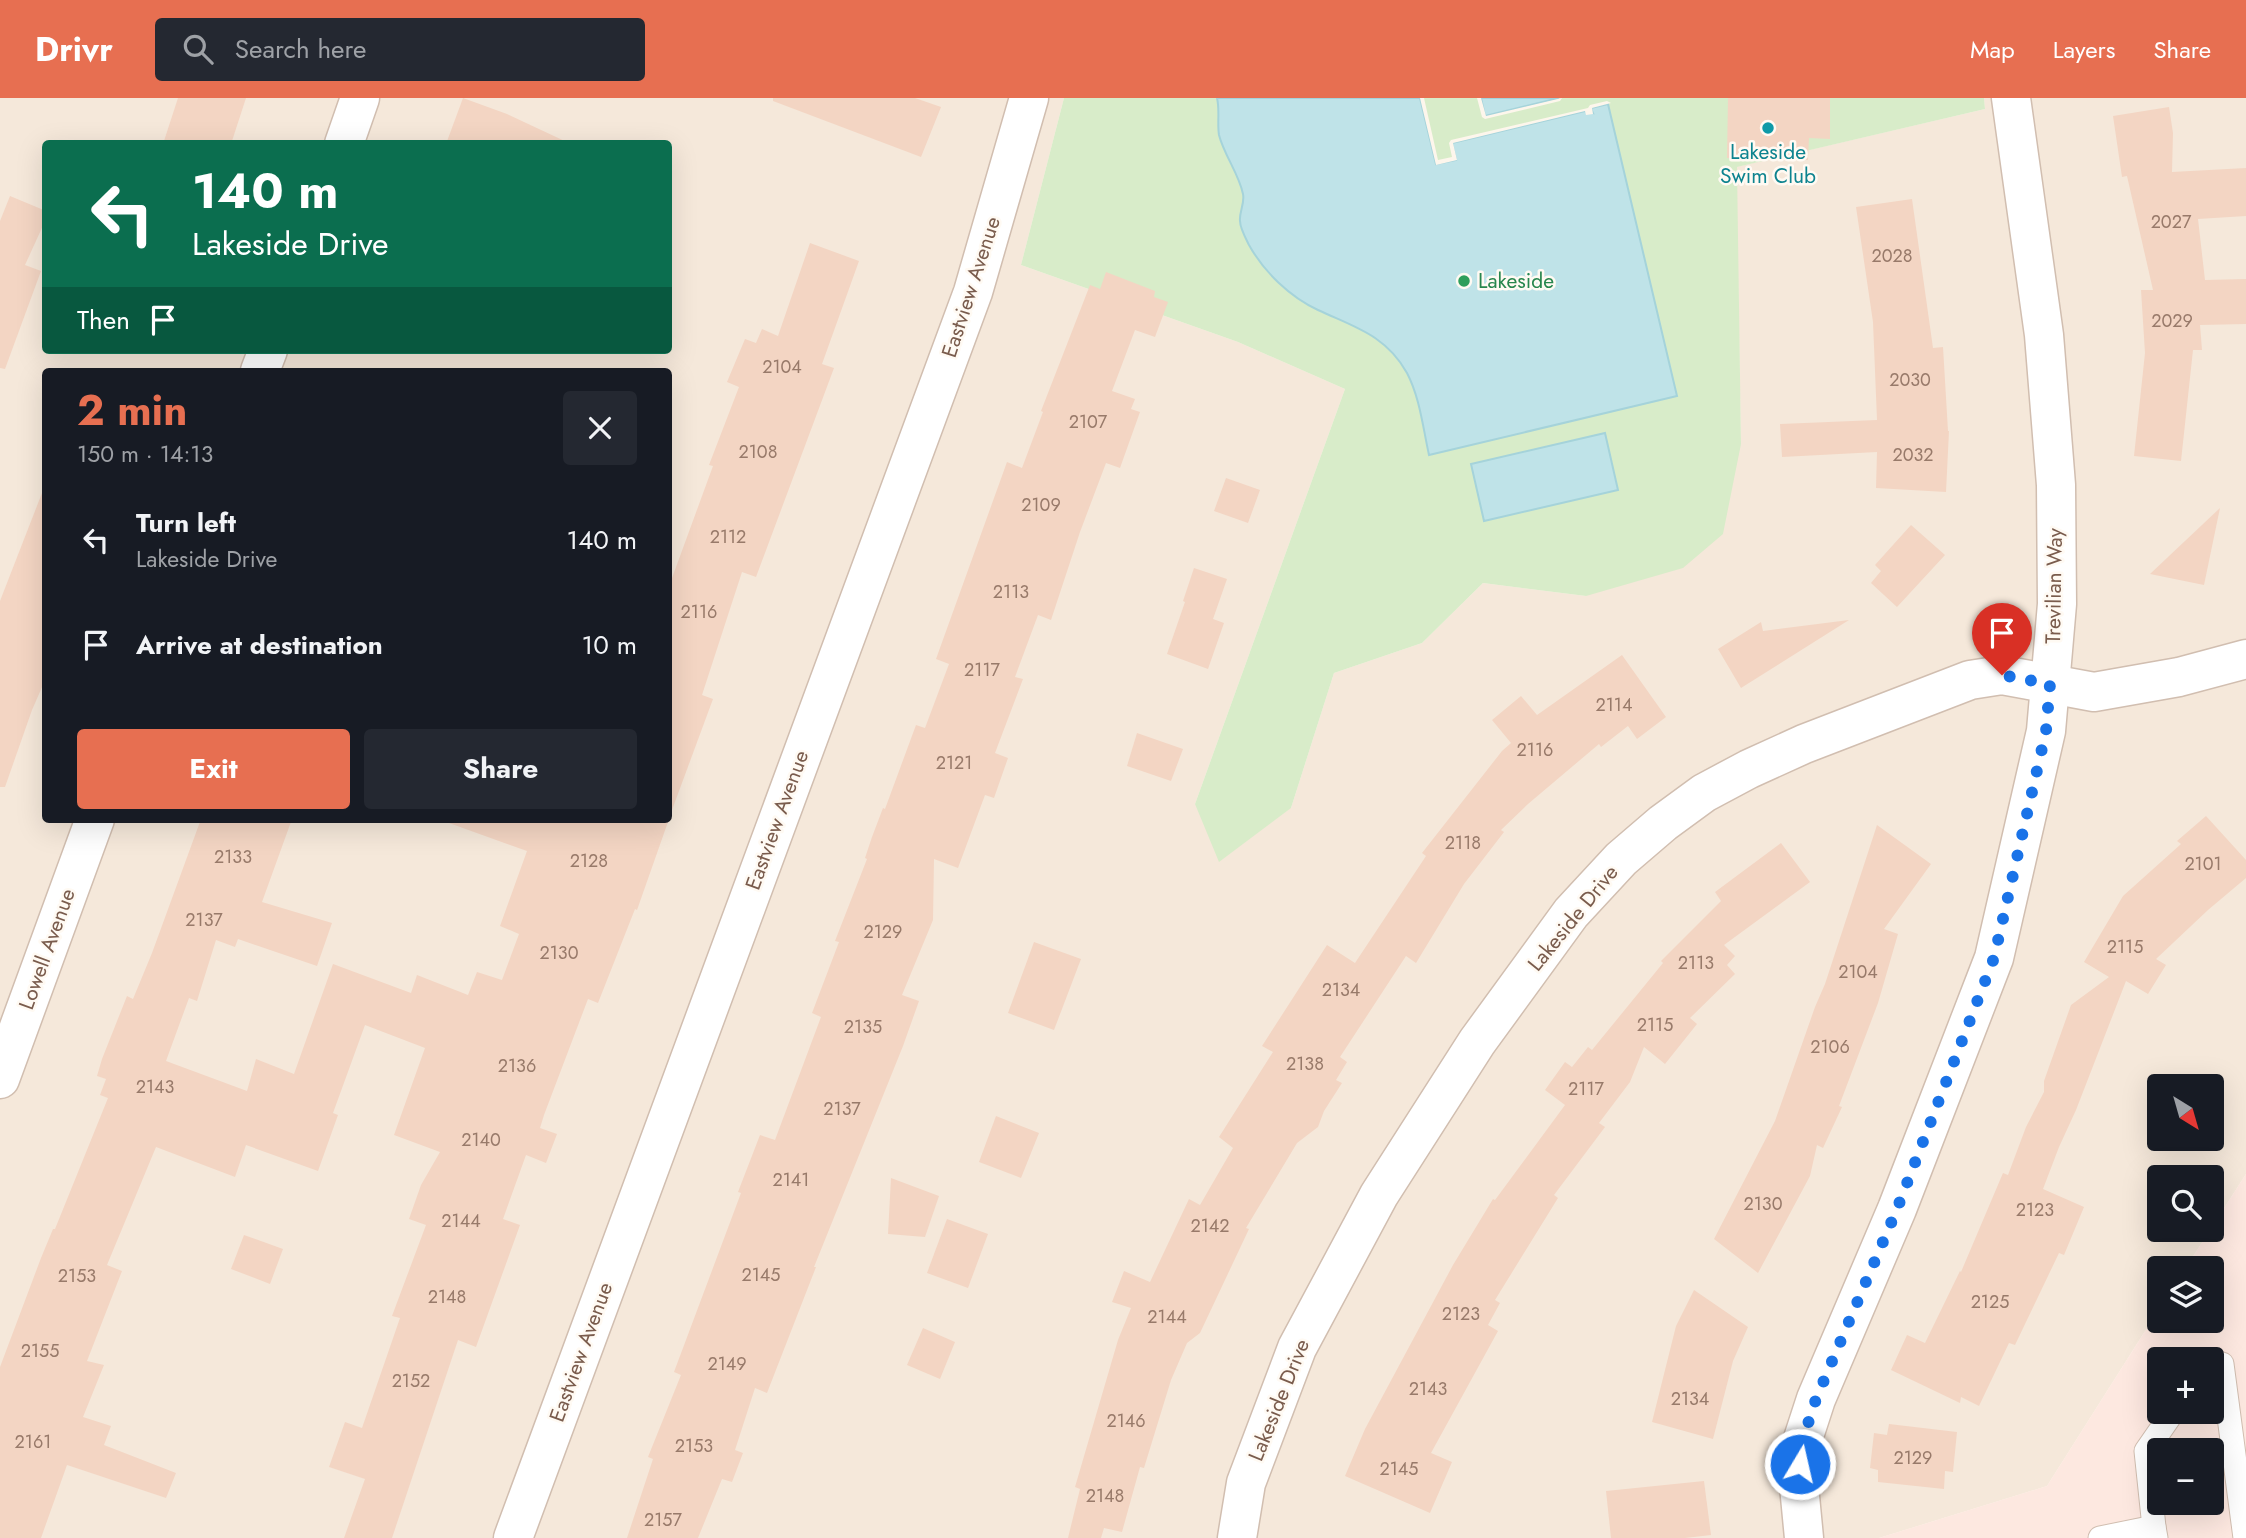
<!DOCTYPE html>
<html lang="en">
<head>
<meta charset="utf-8">
<style>
	body { margin:0; font-family:Jost,sans-serif; background:#242831; color:#f1f3f6; height:100vh; display:flex; flex-direction:column; font-size:26px; white-space:nowrap }
	* { box-sizing:border-box; margin:0 }
	p { font-size:23px; color:#9ea1a6 }
	.icon { flex:none; width:38px; height:38px; fill:none; stroke:currentColor; stroke-width:2; stroke-linecap:round; stroke-linejoin:round }
	.map { position:relative; flex:1; overflow:hidden }
	.side { position:absolute; left:42px; top:270px; width:630px; height:455px; display:flex; flex-direction:column; background:#171b24; border-radius:7px; box-shadow:0 7px 28px #0002 }
	.side>* { flex:none }
	.hud { position:absolute; left:42px; top:42px; width:630px; height:214px; border-radius:7px; box-shadow:0 7px 28px #0002; background:#0b6e4f; color:#fff; overflow:hidden }
	.needle { width:46px; rotate:143deg }
	.fabs { position:absolute; left:2147px; top:976px; display:grid; gap:14px }
	.fabs a { display:grid; place-items:center; width:77px; height:77px; border-radius:7px; background:#171b24; box-shadow:0 7px 28px #0002; font-size:35px }
	.pin { position:absolute; display:grid; place-items:center; width:60px; height:60px; color:#fff; margin:-72px -30px; border-radius:50% 50% 50% 0; rotate:-45deg; box-shadow:0 0 7px #0007 }
	.pin .icon { rotate:45deg }
	.me { position:absolute; width:77px; margin:-38px; rotate:9deg; stroke-linejoin:round; filter:drop-shadow(0 0 5px #0008) }
	.turn { display:flex; align-items:center; gap:24px; height:147px; padding:0 35px; font-size:32px }
	.turn .icon { width:91px; height:91px; stroke-width:2.5 }
	.turn b { display:block; font-size:49px; line-height:60px }
	.then { display:flex; align-items:center; height:66px; padding:0 35px; background:#0003; gap:14px; font-size:26px }
	.round { display:grid; place-items:center; flex:none; width:74px; height:74px; border-radius:7px; background:#242831 }
	.overview { display:flex; align-items:center; justify-content:space-between; height:119px; padding:0 35px }
	h1 { font-size:42px; font-weight:700; line-height:52px; color:#e76f51 }
	.primary-button { display:flex; gap:14px; margin-top:auto; padding:14px 35px }
	.primary-button a { flex:1; height:80px; border-radius:7px; background:#e76f51; color:#fff; font-size:28px; font-weight:700; line-height:80px; text-align:center }
	.primary-button a+a { background:#242831; color:#f1f3f6 }
	ul { padding:0; list-style:none }
	li { display:flex; align-items:center; gap:21px; height:105px; padding:0 35px }
	li div { flex:1 }
	li b { display:block; font-size:26px }
	li em { font-style:normal }
	header { display:flex; align-items:center; gap:42px; box-sizing:border-box; height:98px; padding:0 35px; background:#e76f51; color:#fff }
	header strong { font-size:33px }
	nav { display:flex; gap:38px; margin-inline-start:auto; font-size:24px }
	.search { width:490px; height:63px; background:#242831; display:flex; align-items:center; gap:18px; box-sizing:border-box; padding:0 24px; border-radius:7px; color:#9ea1a6; font-size:26px }
	.map>svg:first-child { display:block }
	.residential { fill:#f5e8da; fill-rule:evenodd }
	.commercial { fill:#fde8e0; fill-rule:evenodd }
	.green { fill:#d8ecc9 }
	.water { fill:#bfe3e8; stroke:#a5d3da; stroke-width:2 }
	.pier { fill:#fdf6ec }
	.building { fill:#f3d5c3 }
	.lines { fill:none; stroke-linecap:round; stroke-linejoin:round }
	.lane-casing { stroke:#d1beb0; stroke-width:25 }
	.street-casing { stroke:#d1beb0; stroke-width:41 }
	.lane { stroke:#fff; stroke-width:23 }
	.street { stroke:#fff; stroke-width:38 }
	.route { stroke:#1a73e8; stroke-width:12; stroke-dasharray:0 21.6 }
	.culture-dot { fill:#0f9aa8; stroke:#fffaf3; stroke-width:2.5 }
	.leisure-dot { fill:#2e9e5b; stroke:#fffaf3; stroke-width:2.5 }
	.labels { text-anchor:middle; stroke-width:5; stroke-linejoin:round; paint-order:stroke }
	.number-label { font-size:18px; fill:#987a6a }
	.culture-label { font-size:21px; fill:#0d838f; stroke:#fffaf3 }
	.leisure-label { font-size:21px; fill:#27864d; stroke:#fffaf3; text-anchor:start }
	.street-label { font-size:21px; fill:#7a5c4d; stroke:#fffaf3 }
</style>
</head>
<body>
<header>
<strong>Drivr</strong>
<div class="search"><svg class="icon" aria-label="search" viewBox="0 0 24 24"><circle cx="10" cy="10" r="6"/><path d="M15 15l6 6"/></svg>Search here</div>
<nav><a>Map</a><a>Layers</a><a>Share</a></nav>
</header>
<div class="map">
<svg width="2246" height="1440" viewBox="0 0 2246 1440">
	<rect width="100%" height="100%" fill="#fdf6ec"/>
	<path class="residential" d="M 0,0 L 1064,0 L 1021,167 L 1238,244 L 1345,291 L 1195,706 L 1291,710 L 1334,575 L 1422,545 L 1483,485 L 1586,498 L 1741,346 L 1736,69 L 1985,11 L 1984,0 L 2246,0 L 2246,1076 L 2212,1129 L 2212,1080 L 2160,1080 L 2160,1132 L 2210,1132 L 2185,1171 L 2160,1171 L 2159,1211 L 2047,1388 L 1879,1440 L 0,1440 ZM 46,46 L 668,46 L 668,252 L 46,252 ZM 46,273 L 668,273 L 668,721 L 46,721 ZM 2160,989 L 2212,989 L 2212,1041 L 2160,1041 Z"/>
	<path class="commercial" d="M 2246,1076 L 2246,1440 L 1879,1440 L 2047,1388 L 2159,1211 L 2160,1223 L 2212,1223 L 2212,1171 L 2185,1171 L 2210,1132 L 2212,1132 L 2212,1129 ZM 2160,1262 L 2212,1262 L 2212,1314 L 2160,1314 ZM 2160,1353 L 2212,1353 L 2212,1405 L 2160,1405 Z"/>
	<polygon class="green" points="1064,0 1984,0 1985,11 1737,69 1741,346 1723,436 1683,470 1586,498 1483,485 1422,545 1334,575 1291,710 1219,764 1195,706 1345,291 1238,244 1021,167"/>
	<g class="water">
		<path d="M 1217,0 L 1420,0 L 1436,66 L 1456,62 L 1452,45 L 1585,13 L 1593,15 L 1591,10 L 1608,6 L 1677,298 L 1429,357 C 1423,330 1420,300 1407,275 C 1386,237 1354,229 1318,212 C 1290,199 1264,174 1249,147 C 1246,141 1240,130 1240,123 C 1239,114 1245,105 1243,96 C 1239,76 1224,57 1219,37 C 1217,25 1220,12 1217,0 Z"/>
		<polygon points="1481,0 1559,0 1485,18"/>
		<polygon points="1605,335 1618,392 1484,423 1471,366"/>
	</g>
	<g class="pier">
		<polygon points="1420,0 1424,0 1438,62 1452,59 1449,45 1451,42 1588,10 1590,7 1607,3 1611,5 1592,10 1593,16 1586,17 1585,13 1453,45 1457,62 1436,67"/>
		<polygon points="1477,0 1481,0 1486,18 1562,0 1560,3 1485,21 1482,19"/>
	</g>
	<g class="building">
		<polygon points="178,0 246,0 231,46 163,46"/>
		<polygon points="463,0 507,16 571,46 446,46"/>
		<polygon points="773,0 915,0 941,9 921,59 773,3"/>
		<polygon points="1728,0 1830,0 1830,41 1809,40 1808,62 1727,60"/>
		<polygon points="2169,9 2173,35 2172,74 2246,70 2246,118 2198,121 2205,182 2246,181 2246,226 2200,227 2202,252 2193,252 2181,363 2134,358 2145,255 2141,192 2153,192 2127,78 2122,79 2113,18"/>
		<polygon points="10,98 46,113 46,121 25,167 41,173 5,271 0,270 0,123"/>
		<polygon points="1912,101 1933,250 1943,249 1948,333 1949,333 1946,394 1876,390 1877,354 1782,359 1780,326 1877,322 1873,224 1856,109"/>
		<polygon points="810,145 859,163 822,266 834,270 756,479 742,474 702,597 713,601 672,712 668,712 668,491 713,368 709,367 739,289 727,284 745,241 756,245 762,231 778,238"/>
		<polygon points="1106,174 1155,193 1154,199 1168,204 1155,239 1135,232 1112,293 1135,301 1131,311 1140,314 1120,370 1106,365 1080,434 1051,522 1038,517 1015,579 1023,581 995,655 1008,660 994,700 985,697 958,770 934,761 933,822 902,897 919,903 903,948 814,1169 816,1169 767,1295 755,1290 735,1352 743,1355 732,1384 722,1381 698,1440 627,1440 653,1361 648,1359 681,1277 674,1274 741,1095 738,1094 760,1037 775,1042 821,919 812,915 839,844 835,843 867,761 865,760 872,739 883,710 885,711 916,627 925,630 949,566 936,561 1007,364 1022,370 1043,314 1041,313 1090,187 1100,191"/>
		<polygon points="1226,380 1260,392 1248,425 1214,413"/>
		<polygon points="42,395 46,395 46,580 32,612 5,689 0,689 0,503"/>
		<polygon points="2220,410 2204,487 2150,476"/>
		<polygon points="1911,427 1945,457 1897,509 1871,485 1881,473 1875,467"/>
		<polygon points="1194,470 1227,481 1213,521 1224,525 1208,571 1167,556 1185,504 1183,503"/>
		<polygon points="1849,522 1741,590 1718,551 1761,524 1763,533"/>
		<polygon points="1622,557 1666,619 1637,641 1628,628 1601,649 1599,646 1528,706 1501,732 1504,734 1464,786 1416,865 1406,858 1340,959 1347,964 1336,982 1342,985 1324,1013 1318,1029 1297,1045 1246,1130 1249,1131 1200,1235 1187,1245 1171,1282 1144,1370 1140,1369 1122,1434 1104,1430 1101,1440 1068,1440 1080,1391 1075,1389 1118,1242 1131,1210 1112,1204 1124,1173 1150,1184 1189,1101 1200,1107 1233,1050 1219,1039 1273,954 1262,948 1327,847 1355,865 1426,758 1422,755 1502,653 1511,645 1492,622 1521,598 1537,617"/>
		<polygon points="1137,635 1183,651 1171,683 1127,668"/>
		<polygon points="2206,718 2246,762 2246,780 2208,812 2156,861 2166,867 2148,896 2126,883 2076,1012 2059,1049 2043,1091 2084,1109 2064,1157 2059,1155 2015,1247 2009,1245 1979,1308 1961,1299 1960,1305 1891,1272 1907,1237 1925,1245 1960,1173 1961,1174 2003,1075 2008,1077 2026,1029 2044,994 2044,983 2071,907 2109,879 2084,864 2123,798 2181,746 2177,743"/>
		<polygon points="201,721 292,721 262,804 332,825 317,868 238,841 235,849 216,842 197,903 189,900 166,963 247,993 256,961 294,976 333,866 411,895 417,877 468,897 477,874 502,882 519,836 500,828 527,753 449,725 449,721 669,721 637,812 635,811 598,905 588,901 544,1017 540,1030 557,1036 546,1065 526,1057 503,1121 520,1127 476,1249 458,1242 392,1440 344,1440 365,1381 329,1369 345,1324 362,1330 400,1220 392,1218 426,1127 409,1121 421,1087 440,1054 394,1037 425,950 365,927 333,1015 338,1017 318,1073 246,1047 235,1079 156,1049 107,1167 122,1173 87,1263 104,1267 83,1319 111,1328 104,1347 176,1375 166,1400 67,1367 41,1440 0,1440 0,1269 41,1160 53,1131 55,1131 108,1000 100,997 106,981 97,978 102,961 127,898 133,901 152,855"/>
		<polygon points="1877,727 1931,766 1884,831 1898,836 1878,905 1839,1008 1842,1009 1823,1050 1817,1047 1810,1078 1758,1175 1714,1141 1775,1023 1815,909 1825,886"/>
		<polygon points="1781,745 1810,784 1724,847 1735,858 1727,867 1735,876 1690,920 1697,926 1665,966 1644,949 1630,984 1599,1025 1605,1029 1554,1097 1558,1100 1495,1202 1500,1205 1488,1227 1498,1233 1431,1355 1452,1364 1430,1415 1345,1378 1365,1331 1453,1167 1493,1101 1495,1102 1565,1007 1545,992 1565,964 1572,969 1588,949 1592,952 1663,865 1661,863 1721,803 1715,794"/>
		<polygon points="1034,844 1081,861 1054,932 1008,915"/>
		<polygon points="996,1018 1039,1035 1021,1080 979,1064"/>
		<polygon points="891,1080 939,1098 925,1139 888,1136"/>
		<polygon points="947,1121 988,1136 968,1190 927,1175"/>
		<polygon points="244,1137 283,1151 270,1186 231,1171"/>
		<polygon points="1694,1192 1748,1229 1733,1263 1713,1341 1652,1324 1676,1228"/>
		<polygon points="923,1230 955,1244 940,1281 907,1267"/>
		<polygon points="1889,1326 1957,1334 1953,1374 1945,1373 1944,1391 1878,1384 1878,1372 1870,1370 1874,1335 1887,1337"/>
		<polygon points="1704,1383 1711,1437 1685,1440 1611,1440 1606,1393"/>
	</g>
	<g class="lines">
		<g class="lane-casing">
			<g id="lane">
				<polyline points="2212,1264 2222,1266 2245,1440"/>
				<polyline points="2154,1429 2146,1353 2173,1314"/>
				<polyline points="2100,1440 2154,1429 2156,1440"/>
			</g>
		</g>
		<g class="street-casing">
			<g id="street">
				<polyline points="344,46 360,0"/>
				<polyline points="260,273 268,252"/>
				<polyline points="0,981 95,721"/>
				<polyline points="513,1440 973,194 1029,0"/>
				<polyline points="1237,1440 1246,1385 1297,1250 1379,1097 1477,944 1571,815 1621,761 1663,725 1704,695 1749,671 1804,646 1970,582 2002,577 2094,594 2179,579 2246,561"/>
				<polyline points="1804,1440 1799,1388 1802,1344 1816,1301 1897,1111 1994,860 2046,633 2057,506 2056,387 2044,237 2011,0"/>
			</g>
		</g>
		<use href="#lane" class="lane"/>
		<use href="#street" class="street"/>
	</g>
	<g class="lines">
		<polyline class="route" points="1800,1366 1802,1344 1816,1301 1897,1111 1994,860 2046,633 2050,586 2002,577"/>
	</g>
	<circle class="culture-dot" cx="1768" cy="30" r="7"/>
	<circle class="leisure-dot" cx="1464" cy="183" r="7"/>
	<g class="labels">
		<g class="number-label">
			<text x="2171" y="130">2027</text>
			<text x="1892" y="164">2028</text>
			<text x="2172" y="229">2029</text>
			<text x="782" y="275">2104</text>
			<text x="1910" y="288">2030</text>
			<text x="1088" y="330">2107</text>
			<text x="758" y="360">2108</text>
			<text x="1913" y="363">2032</text>
			<text x="1041" y="413">2109</text>
			<text x="728" y="445">2112</text>
			<text x="1011" y="500">2113</text>
			<text x="699" y="520">2116</text>
			<text x="982" y="578">2117</text>
			<text x="1614" y="613">2114</text>
			<text x="1535" y="658">2116</text>
			<text x="954" y="671">2121</text>
			<text x="1463" y="751">2118</text>
			<text x="233" y="765">2133</text>
			<text x="589" y="769">2128</text>
			<text x="2203" y="772">2101</text>
			<text x="204" y="828">2137</text>
			<text x="883" y="840">2129</text>
			<text x="2125" y="855">2115</text>
			<text x="559" y="861">2130</text>
			<text x="1696" y="871">2113</text>
			<text x="1858" y="880">2104</text>
			<text x="1341" y="898">2134</text>
			<text x="1655" y="933">2115</text>
			<text x="863" y="935">2135</text>
			<text x="1830" y="955">2106</text>
			<text x="1305" y="972">2138</text>
			<text x="517" y="974">2136</text>
			<text x="155" y="995">2143</text>
			<text x="1586" y="997">2117</text>
			<text x="842" y="1017">2137</text>
			<text x="481" y="1048">2140</text>
			<text x="791" y="1088">2141</text>
			<text x="1763" y="1112">2130</text>
			<text x="2035" y="1118">2123</text>
			<text x="461" y="1129">2144</text>
			<text x="1210" y="1134">2142</text>
			<text x="761" y="1183">2145</text>
			<text x="77" y="1184">2153</text>
			<text x="447" y="1205">2148</text>
			<text x="1990" y="1210">2125</text>
			<text x="1461" y="1222">2123</text>
			<text x="1167" y="1225">2144</text>
			<text x="40" y="1259">2155</text>
			<text x="727" y="1272">2149</text>
			<text x="411" y="1289">2152</text>
			<text x="1428" y="1297">2143</text>
			<text x="1690" y="1307">2134</text>
			<text x="1126" y="1329">2146</text>
			<text x="33" y="1350">2161</text>
			<text x="694" y="1354">2153</text>
			<text x="1913" y="1366">2129</text>
			<text x="1399" y="1377">2145</text>
			<text x="1105" y="1404">2148</text>
			<text x="663" y="1428">2157</text>
		</g>
		<g class="culture-label">
			<text x="1768" y="61">Lakeside<tspan x="1768" dy="24">Swim Club</tspan></text>
		</g>
		<g class="leisure-label">
			<text x="1478" y="190">Lakeside</text>
		</g>
		<g class="street-label">
			<text transform="translate(971 189) rotate(-72)" y="7">Eastview Avenue</text>
			<text transform="translate(2054 488) rotate(-89)" y="7">Trevilian Way</text>
			<text transform="translate(777 722) rotate(-70)" y="7">Eastview Avenue</text>
			<text transform="translate(1573 820) rotate(-51)" y="7">Lakeside Drive</text>
			<text transform="translate(47 851) rotate(-70)" y="7">Lowell Avenue</text>
			<text transform="translate(581 1254) rotate(-70)" y="7">Eastview Avenue</text>
			<text transform="translate(1279 1302) rotate(-68)" y="7">Lakeside Drive</text>
		</g>
	</g>
</svg>
<div class="fabs">
<a><svg class="needle" viewBox="-14 -14 28 28"><path d="M0-13l5 13h-10z" fill="#e53935"/><path d="M0 13l5-13h-10z" fill="#9ea1a6"/></svg></a>
<a><svg class="icon" aria-label="search" viewBox="0 0 24 24"><circle cx="10" cy="10" r="6"/><path d="M15 15l6 6"/></svg></a>
<a><svg class="icon" aria-label="layers" viewBox="0 0 24 24"><path d="M12 4l9 5-9 5-9-5zM3 14l9 5 9-5"/></svg></a>
<a>+</a>
<a>−</a>
</div>
<div class="pin" style="left:2002px;top:577px;background:#d93025"><svg class="icon" aria-label="arrive" viewBox="0 0 24 24"><path d="M6 21V4h12l-3 4 3 4H6"/></svg></div>
<svg class="me" style="left:1800px;top:1366px" viewBox="-20 -20 40 40"><circle r="17" fill="#1a73e8" stroke="#fff" stroke-width="3"/><path d="M0-11L8 9 0 5-8 9z" fill="#fff"/></svg>
<div class="hud">
<div class="turn"><svg class="icon" aria-label="left" viewBox="0 0 24 24"><path d="M17 20v-9H6M10 6l-5 5 5 5"/></svg><div><b>140 m</b>Lakeside Drive</div></div>
<div class="then">Then<svg class="icon" aria-label="arrive" viewBox="0 0 24 24"><path d="M6 21V4h12l-3 4 3 4H6"/></svg></div>
</div>
<section class="side">
<div class="overview"><div><h1>2 min</h1><p>150 m · 14:13</p></div><a class="round"><svg class="icon" aria-label="close" viewBox="0 0 24 24"><path d="M6 6l12 12M18 6L6 18"/></svg></a></div>
<ul>
<li><svg class="icon" aria-label="left" viewBox="0 0 24 24"><path d="M17 20v-9H6M10 6l-5 5 5 5"/></svg><div><b>Turn left</b><p>Lakeside Drive</p></div><em>140 m</em></li>
<li><svg class="icon" aria-label="arrive" viewBox="0 0 24 24"><path d="M6 21V4h12l-3 4 3 4H6"/></svg><div><b>Arrive at destination</b></div><em>10 m</em></li>
</ul>
<div class="primary-button"><a>Exit</a><a>Share</a></div>
</section>
</div>
</body>
</html>
